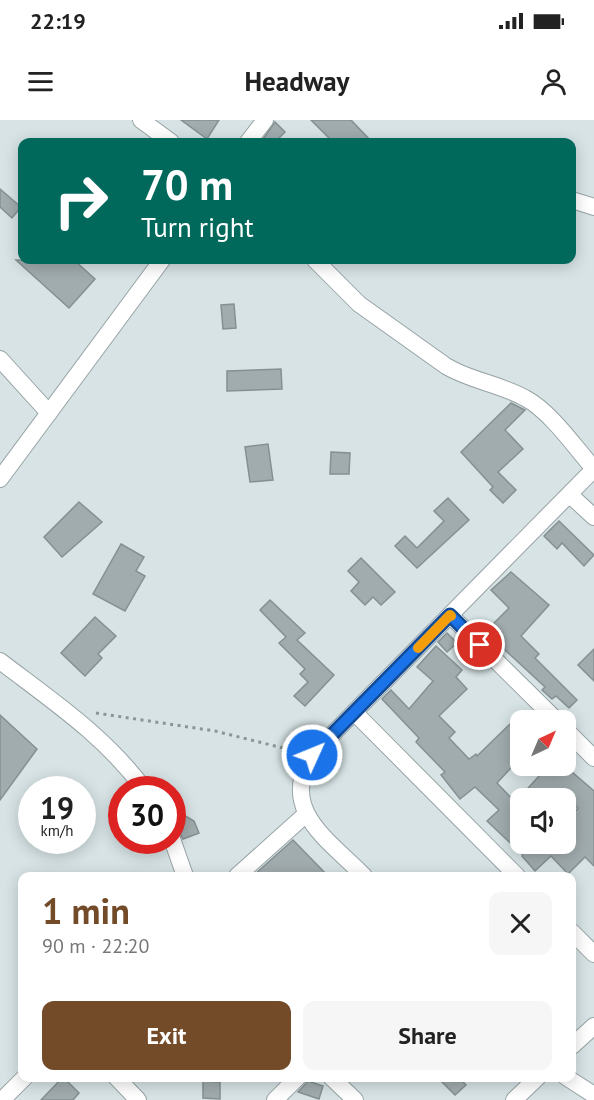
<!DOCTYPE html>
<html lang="en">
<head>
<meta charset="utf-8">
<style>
	body { margin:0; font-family:"PT Sans",sans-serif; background:#f6f6f6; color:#222; height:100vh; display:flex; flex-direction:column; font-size:22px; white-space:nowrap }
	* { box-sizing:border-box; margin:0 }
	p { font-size:20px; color:#767676 }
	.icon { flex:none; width:33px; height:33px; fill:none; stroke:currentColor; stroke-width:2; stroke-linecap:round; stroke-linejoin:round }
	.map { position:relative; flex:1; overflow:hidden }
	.drawer { position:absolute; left:18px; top:752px; width:558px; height:210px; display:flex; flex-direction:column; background:#fff; border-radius:12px; box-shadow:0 3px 15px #0003 }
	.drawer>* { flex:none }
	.banner { position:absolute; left:18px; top:18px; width:558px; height:126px; border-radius:12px; box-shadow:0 3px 15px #0003; background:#00695c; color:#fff; overflow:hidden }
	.needle { width:39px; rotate:44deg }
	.tools { position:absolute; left:510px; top:590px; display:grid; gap:12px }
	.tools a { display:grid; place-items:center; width:66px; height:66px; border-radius:12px; background:#fff; box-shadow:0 3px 15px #0003; font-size:30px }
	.speed { position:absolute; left:18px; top:656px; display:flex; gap:12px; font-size:30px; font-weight:700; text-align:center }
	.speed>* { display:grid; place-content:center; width:78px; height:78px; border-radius:50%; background:#fff; box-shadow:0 3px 15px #0003; line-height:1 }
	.speed small { font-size:15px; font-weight:400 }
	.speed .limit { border:9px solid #d22; background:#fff; color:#111 }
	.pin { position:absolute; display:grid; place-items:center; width:51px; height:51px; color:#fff; margin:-26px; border:3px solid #fff; border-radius:50%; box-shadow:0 2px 6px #0007 }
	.me { position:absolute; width:66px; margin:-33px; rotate:46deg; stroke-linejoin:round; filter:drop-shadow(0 0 4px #0008) }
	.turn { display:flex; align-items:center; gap:21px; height:126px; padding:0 24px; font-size:27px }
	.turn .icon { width:78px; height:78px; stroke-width:2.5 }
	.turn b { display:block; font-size:42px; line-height:51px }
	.round { display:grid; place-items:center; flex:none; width:63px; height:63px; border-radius:12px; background:#f6f6f6 }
	.summary { display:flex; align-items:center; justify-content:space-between; height:102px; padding:0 24px }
	h1 { font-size:36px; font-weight:700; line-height:45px; color:#734b29 }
	.cta { display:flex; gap:12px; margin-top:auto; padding:12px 24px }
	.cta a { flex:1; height:69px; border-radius:12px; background:#734b29; color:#fff; font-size:24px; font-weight:700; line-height:69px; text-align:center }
	.cta a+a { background:#f6f6f6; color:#222 }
	.status { display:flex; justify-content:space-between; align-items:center; height:42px; padding:0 30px; background:#fff; direction:ltr }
	.status svg { height:16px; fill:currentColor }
	header { display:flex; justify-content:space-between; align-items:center; height:78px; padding:0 24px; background:#fff; font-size:27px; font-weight:700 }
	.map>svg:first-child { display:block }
	.building { fill:#a1acae; stroke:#859092; stroke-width:1.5 }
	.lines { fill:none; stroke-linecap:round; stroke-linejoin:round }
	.minor-casing { stroke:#97a3a5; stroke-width:18 }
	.path { stroke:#8c9596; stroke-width:3; stroke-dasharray:3 4.5; stroke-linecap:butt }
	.minor { stroke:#fff; stroke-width:16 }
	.route-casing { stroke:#114b97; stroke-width:15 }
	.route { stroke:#1a73e8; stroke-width:10 }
	.slow { stroke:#f59e0b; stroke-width:10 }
</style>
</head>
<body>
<div class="status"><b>22:19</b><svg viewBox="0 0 49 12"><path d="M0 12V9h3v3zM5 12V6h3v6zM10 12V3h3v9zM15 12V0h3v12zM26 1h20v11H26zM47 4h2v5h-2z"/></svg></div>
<header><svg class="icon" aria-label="menu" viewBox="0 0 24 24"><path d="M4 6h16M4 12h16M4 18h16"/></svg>Headway<svg class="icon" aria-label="person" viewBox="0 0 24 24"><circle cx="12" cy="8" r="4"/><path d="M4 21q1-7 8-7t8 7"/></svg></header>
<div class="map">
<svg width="594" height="980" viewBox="0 0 594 980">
	<rect width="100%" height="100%" fill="#d7e3e5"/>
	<g class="building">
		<polygon points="181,0 219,0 207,19"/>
		<polygon points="311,0 351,0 372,22 333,22"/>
		<polygon points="275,2 285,12 275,22 261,22"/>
		<polygon points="0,69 21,87 12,98 0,87"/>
		<polygon points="16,140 74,140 95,159 69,188"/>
		<polygon points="234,184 236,208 223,209 221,185"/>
		<polygon points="281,249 282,269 227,271 227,251"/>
		<polygon points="511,283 525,290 505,310 523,329 498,352 516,370 503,383 490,370 493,367 461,332"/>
		<polygon points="268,324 273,360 250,362 245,327"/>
		<polygon points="331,332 350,333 349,354 330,354"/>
		<polygon points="448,378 469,400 417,448 395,426 405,416 417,428 444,401 434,391"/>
		<polygon points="79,382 102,402 62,437 44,417"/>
		<polygon points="559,401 594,435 584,446 562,423 557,429 544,416"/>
		<polygon points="121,424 144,437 136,451 145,456 125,491 93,474"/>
		<polygon points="361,438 395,472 381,485 373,477 365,485 351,471 359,462 348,451"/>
		<polygon points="511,452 549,485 521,516 539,534 535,538 577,580 569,588 556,576 552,579 542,570 545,567 506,531 488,509 509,488 491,470"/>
		<polygon points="270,480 305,513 297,520 334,555 305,586 294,576 308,562 300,554 305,549 279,523 286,517 260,490"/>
		<polygon points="95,497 116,516 98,534 102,538 85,556 61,533"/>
		<polygon points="447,513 457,523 447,532 438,522"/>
		<polygon points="436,526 462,550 456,557 467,569 439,596 455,612 449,618 469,639 476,634 477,636 510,604 520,615 520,638 497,663 520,687 520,723 566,723 566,701 578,688 558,670 550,678 519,678 549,645 564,645 594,671 594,746 585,737 568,754 551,736 535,751 522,736 523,735 487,701 499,690 475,667 460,679 441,655 445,652 416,622 419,618 382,579 391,570 409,589 433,561 417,547"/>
		<polygon points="594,529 594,561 578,545"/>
		<polygon points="0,595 37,629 0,680"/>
		<polygon points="172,688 194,701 199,713 183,719 172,697"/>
		<polygon points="293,720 328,756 253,756"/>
		<polygon points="63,957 79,973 73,980 41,980"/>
		<polygon points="437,957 458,957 466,965 455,975"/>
		<polygon points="203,961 220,962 220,979 203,978"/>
		<polygon points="308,961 323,966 319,979 298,972"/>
	</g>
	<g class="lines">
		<g class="minor-casing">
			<g id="minor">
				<polyline points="141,0 171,22"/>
				<polyline points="248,22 265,0"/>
				<polyline points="572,80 594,87"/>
				<path d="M 315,140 L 359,184 L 446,246 C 471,261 500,264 525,278 C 550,291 575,327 594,349"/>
				<polyline points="0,239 49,293"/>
				<polyline points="0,359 162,140"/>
				<polyline points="570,375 594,397"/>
				<polyline points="450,495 556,600"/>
				<path d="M 0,541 C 51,580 105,616 144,669"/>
				<polyline points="355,593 517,756"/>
				<polyline points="566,610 594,638"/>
				<polyline points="172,719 185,756"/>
				<polyline points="237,756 305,695"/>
				<path d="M 364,756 C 329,720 278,690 312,635 L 594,349"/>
				<polyline points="572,812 594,834"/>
				<polyline points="572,926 594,906"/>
				<polyline points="116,957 138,980"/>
				<polyline points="331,957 355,980"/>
				<polyline points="566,957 594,975"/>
				<polyline points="2,980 25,957"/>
				<polyline points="275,980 298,957"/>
				<polyline points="514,980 538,957"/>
			</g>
		</g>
		<polyline class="path" points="96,593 215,611 295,631"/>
		<use href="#minor" class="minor"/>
	</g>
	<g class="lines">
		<g class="route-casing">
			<polyline id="route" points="312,635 450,495 480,525"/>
		</g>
		<use href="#route" class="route"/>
		<polyline class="slow" points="418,528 450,495 451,496"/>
	</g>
</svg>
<div class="tools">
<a><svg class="needle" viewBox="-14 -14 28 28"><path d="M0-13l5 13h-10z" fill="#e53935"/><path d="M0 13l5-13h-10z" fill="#767676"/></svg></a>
<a><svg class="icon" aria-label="sound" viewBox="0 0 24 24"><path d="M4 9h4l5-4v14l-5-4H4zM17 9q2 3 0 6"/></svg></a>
</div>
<div class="speed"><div>19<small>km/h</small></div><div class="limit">30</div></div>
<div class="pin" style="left:480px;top:525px;background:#d93025"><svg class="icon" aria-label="arrive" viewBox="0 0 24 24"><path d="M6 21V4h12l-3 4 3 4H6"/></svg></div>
<svg class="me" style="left:312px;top:635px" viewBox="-20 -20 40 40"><circle r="17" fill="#1a73e8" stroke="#fff" stroke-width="3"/><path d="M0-11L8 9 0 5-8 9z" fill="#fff"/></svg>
<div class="banner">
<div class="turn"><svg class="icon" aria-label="right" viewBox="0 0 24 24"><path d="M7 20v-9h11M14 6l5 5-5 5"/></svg><div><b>70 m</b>Turn right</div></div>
</div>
<section class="drawer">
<div class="summary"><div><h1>1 min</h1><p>90 m · 22:20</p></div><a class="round"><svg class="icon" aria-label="close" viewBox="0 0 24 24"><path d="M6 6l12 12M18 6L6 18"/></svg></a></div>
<div class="cta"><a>Exit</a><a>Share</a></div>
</section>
</div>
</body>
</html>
